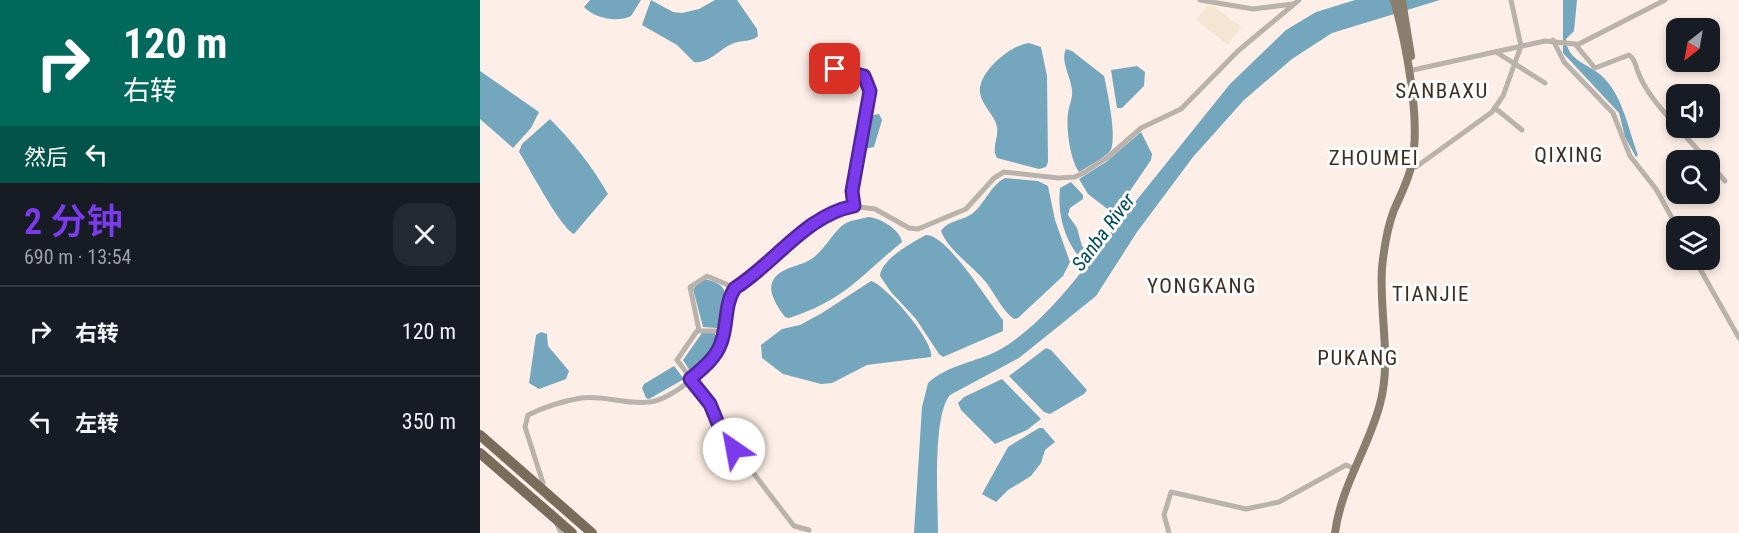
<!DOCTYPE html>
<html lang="zh">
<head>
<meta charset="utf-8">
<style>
	body { margin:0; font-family:"Roboto Condensed","Noto Sans SC",sans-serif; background:#242831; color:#f1f3f6; height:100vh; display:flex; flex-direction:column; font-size:22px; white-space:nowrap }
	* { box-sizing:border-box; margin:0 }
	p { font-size:20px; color:#9ea1a6 }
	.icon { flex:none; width:33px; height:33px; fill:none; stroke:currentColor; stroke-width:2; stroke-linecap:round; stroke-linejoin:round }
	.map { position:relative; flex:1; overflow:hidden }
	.drawer { display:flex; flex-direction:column; background:#171b24; width:480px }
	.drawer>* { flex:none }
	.top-card { background:#00695c; color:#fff; overflow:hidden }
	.needle { width:39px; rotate:211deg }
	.controls { position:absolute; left:1186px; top:18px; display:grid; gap:12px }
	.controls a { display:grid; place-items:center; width:54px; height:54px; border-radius:12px; background:#171b24; box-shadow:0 3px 9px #0003; font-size:30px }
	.pin { position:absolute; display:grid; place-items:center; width:51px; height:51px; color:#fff; margin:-26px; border-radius:12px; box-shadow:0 3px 9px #0006 }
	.me { position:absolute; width:66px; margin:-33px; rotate:327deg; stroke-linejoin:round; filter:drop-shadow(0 0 4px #0008) }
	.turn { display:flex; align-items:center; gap:21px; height:126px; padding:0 24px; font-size:27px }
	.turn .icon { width:78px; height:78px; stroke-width:2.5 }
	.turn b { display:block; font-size:42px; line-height:51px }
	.then { display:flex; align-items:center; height:57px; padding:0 24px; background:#0003; gap:12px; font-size:22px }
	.round { display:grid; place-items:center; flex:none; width:63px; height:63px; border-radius:18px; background:#242831 }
	.headline { display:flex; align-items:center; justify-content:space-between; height:102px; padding:0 24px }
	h1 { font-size:36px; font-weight:600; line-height:45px; color:#7c3aed }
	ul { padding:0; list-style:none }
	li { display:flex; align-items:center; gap:18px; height:90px; padding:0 24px; border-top:2px solid #363941 }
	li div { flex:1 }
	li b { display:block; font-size:22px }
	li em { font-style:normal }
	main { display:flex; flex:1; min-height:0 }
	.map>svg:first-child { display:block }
	.medical { fill:#f5e6d3 }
	.water { fill:#74a7bd }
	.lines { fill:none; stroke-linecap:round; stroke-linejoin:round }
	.street { stroke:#bab3ab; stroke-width:5 }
	.primary { stroke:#8a7f6f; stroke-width:8 }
	.highway { stroke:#796c5a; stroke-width:10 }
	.route-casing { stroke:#51269a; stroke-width:15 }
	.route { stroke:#7c3aed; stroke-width:10 }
	.labels { text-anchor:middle; stroke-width:6; stroke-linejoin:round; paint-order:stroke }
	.water-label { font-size:20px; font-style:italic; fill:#004a60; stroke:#fff }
	.quarter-label { font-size:21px; letter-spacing:1.5px; fill:#3e2d22; stroke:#fff }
</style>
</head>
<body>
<main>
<section class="drawer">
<div class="top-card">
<div class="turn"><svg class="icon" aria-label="right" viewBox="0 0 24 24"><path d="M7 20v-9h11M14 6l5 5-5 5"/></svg><div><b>120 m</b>右转</div></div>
<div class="then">然后<svg class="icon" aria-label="left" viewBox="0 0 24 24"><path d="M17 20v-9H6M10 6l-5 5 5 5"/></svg></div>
</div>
<div class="headline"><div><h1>2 分钟</h1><p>690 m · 13:54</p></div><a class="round"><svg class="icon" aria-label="close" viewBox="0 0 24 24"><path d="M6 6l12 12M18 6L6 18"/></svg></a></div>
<ul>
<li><svg class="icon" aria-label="right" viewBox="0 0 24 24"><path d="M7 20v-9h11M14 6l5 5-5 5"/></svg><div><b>右转</b></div><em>120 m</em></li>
<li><svg class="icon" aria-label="left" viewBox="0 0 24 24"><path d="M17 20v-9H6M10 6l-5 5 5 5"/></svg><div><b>左转</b></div><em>350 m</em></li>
</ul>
</section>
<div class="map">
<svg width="1259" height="533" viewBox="0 0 1259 533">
	<rect width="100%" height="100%" fill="#fdefe7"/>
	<polygon class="medical" points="732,5 761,27 748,45 716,20 727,6"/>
	<g class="water">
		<path d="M 110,0 L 161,0 L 151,16 C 137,23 114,18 104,7 Z"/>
		<path d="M 171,0 L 193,12 L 202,13 L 219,9 L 235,0 L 257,0 L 277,29 L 278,36 C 271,42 263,40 254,43 C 240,48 230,64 214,62 L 197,45 L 162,25 Z"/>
		<path d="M 875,0 L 960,0 L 852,33 L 812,59 L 764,100 L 713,157 L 657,232 L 616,296 L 539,358 L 470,395 C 452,416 458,504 458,533 L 434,533 L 442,407 L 448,383 C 467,365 497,362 519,350 C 551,332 580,299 602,271 C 603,259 596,254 591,245 C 581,227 578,207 580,188 L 591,182 L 603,195 L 603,199 L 590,208 L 588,215 L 597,228 L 602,246 L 608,250 L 617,241 L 623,242 L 750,84 L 806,30 L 836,12 Z"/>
		<path d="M 1083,0 L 1097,0 L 1094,31 L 1086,39 C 1087,62 1111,64 1124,78 C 1144,99 1148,129 1158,155 L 1156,157 L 1145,137 L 1139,113 L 1083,53 Z"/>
		<path d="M 549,43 L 561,47 L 567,76 L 568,162 L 566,167 L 559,169 L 517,158 C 511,147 519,138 517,127 C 515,115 502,106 500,93 C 497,73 530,45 549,43 Z"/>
		<path d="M 586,49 L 592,51 L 624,76 C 627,89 638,141 630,151 C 623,159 609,166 599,172 C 590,159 586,129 588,113 C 589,105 593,98 592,90 C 591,77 580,61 586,49 Z"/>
		<polygon points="657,66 665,72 664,86 642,108 637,108 631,70"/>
		<polygon points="0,71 59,112 51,128 33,148 0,119"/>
		<polygon points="399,114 402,120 394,147 384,149 389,116"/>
		<path d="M 70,119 C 93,142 112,166 128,194 L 94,234 C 80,227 50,169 39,152 L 42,144 Z"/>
		<polygon points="661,132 672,154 671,160 639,207 630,211 608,194 599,179 626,162"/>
		<path d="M 525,178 L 558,181 L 568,186 L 575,220 L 590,262 L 583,276 L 538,318 L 534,319 C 522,310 516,296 508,285 C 494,266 470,253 461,231 C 468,220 483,221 493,213 C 505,203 511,185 525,178 Z"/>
		<path d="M 388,217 C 400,218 420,229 422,242 C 379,277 365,300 309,318 L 305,317 C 299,309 288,294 292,283 C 297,269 315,267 326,262 C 345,253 352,231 366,223 C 372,220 381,219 388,217 Z"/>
		<path d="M 446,235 C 467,234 509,303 523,320 L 523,331 L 463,357 L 459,354 L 436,319 L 411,292 L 400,276 C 401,259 433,242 446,235 Z"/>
		<path d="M 222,279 C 229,279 241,283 244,290 C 246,297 243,323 237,328 L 223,327 L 213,289 Z"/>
		<path d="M 391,281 C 406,285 455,342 451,357 L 387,365 L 352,383 L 341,384 L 303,374 L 282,358 L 281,345 L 302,329 L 320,325 L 342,313 Z"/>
		<polygon points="61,332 67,334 68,346 89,371 86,379 59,389 49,383 56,335"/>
		<polygon points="222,333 234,333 239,340 218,368 210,371 203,360"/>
		<polygon points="566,348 571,350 607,390 604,394 570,414 564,412 529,376"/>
		<polygon points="194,366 204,379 169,399 166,398 162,388 164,384"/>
		<polygon points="522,379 561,419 547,430 515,444 481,410 478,403 484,397"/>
		<polygon points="559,428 563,428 575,442 565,450 561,463 551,476 528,490 516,502 502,494 528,447"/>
	</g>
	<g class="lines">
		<g class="street">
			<polyline points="720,0 773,9 813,4"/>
			<polyline points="1073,40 1084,62 1133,113 1150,156 1176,189 1197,227"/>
			<polyline points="1097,45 1185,0"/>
			<polyline points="1016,52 1065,83"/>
			<polyline points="339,54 355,69 384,76 390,87 391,97 372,191 374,206"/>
			<path d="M 933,70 L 1065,41 L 1095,44 L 1115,68 L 1149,55 C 1156,60 1155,65 1158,72 C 1166,93 1182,110 1197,127"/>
			<polyline points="1015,108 1042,130"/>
			<polyline points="1198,128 1227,160"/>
			<polyline points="1230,164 1245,181"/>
			<polyline points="936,167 1012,112 1023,96 1041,46 1031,0"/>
			<polyline points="1215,260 1259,338"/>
			<polyline points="219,330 210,287 227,276 246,284 254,290"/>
			<polyline points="244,331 217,331 197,360 230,404 241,431 314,526 329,530"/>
			<path d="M 63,483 L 45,427 L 48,415 C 62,408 84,401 101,398 C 123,395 147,405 170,402 C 191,399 221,374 233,357 C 248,336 241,309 255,288 L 336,223 L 354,212 L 371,206 L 395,209 L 429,228 L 438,229 L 486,209 L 514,178 L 524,172 L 578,178 L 595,177 L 605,172 L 628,157 L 661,128 L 701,109 L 758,51 L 819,0"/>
			<polyline points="77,524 81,533"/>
			<polyline points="689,533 684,515 691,492 766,509 799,502 866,465 873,468"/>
		</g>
		<g class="primary">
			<polyline points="922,0 931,56"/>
			<path d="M 855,533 C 861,486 888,449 900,404 C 912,360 899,313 902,268 C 904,248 907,228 914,210 C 921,194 929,179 932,163 C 941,119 926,43 914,0"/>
		</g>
		<g class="highway">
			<polyline points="0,435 112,533"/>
			<polyline points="0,453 92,533"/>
		</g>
	</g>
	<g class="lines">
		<g class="route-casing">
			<path id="route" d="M 254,449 L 241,431 L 230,404 L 210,379 C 222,369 236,358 241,343 C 248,325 244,304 255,288 C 295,263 326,215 374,206 L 372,191 L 390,91 L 384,76 L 355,69"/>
		</g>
		<use href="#route" class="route"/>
	</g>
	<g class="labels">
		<g class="water-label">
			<text transform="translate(623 232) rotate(-53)" y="7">Sanba River</text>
		</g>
		<g class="quarter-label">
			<text x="962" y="98">SANBAXU</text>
			<text x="1089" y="162">QIXING</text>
			<text x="894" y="165">ZHOUMEI</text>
			<text x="722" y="293">YONGKANG</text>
			<text x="951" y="301">TIANJIE</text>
			<text x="878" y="365">PUKANG</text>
		</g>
	</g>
</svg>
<div class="controls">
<a><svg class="needle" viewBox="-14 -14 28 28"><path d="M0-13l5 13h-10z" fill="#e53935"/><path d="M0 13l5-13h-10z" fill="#9ea1a6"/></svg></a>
<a><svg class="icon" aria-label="sound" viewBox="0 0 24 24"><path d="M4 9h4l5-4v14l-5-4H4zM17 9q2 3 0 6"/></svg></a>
<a><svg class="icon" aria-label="search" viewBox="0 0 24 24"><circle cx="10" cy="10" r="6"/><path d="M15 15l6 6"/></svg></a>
<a><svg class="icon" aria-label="layers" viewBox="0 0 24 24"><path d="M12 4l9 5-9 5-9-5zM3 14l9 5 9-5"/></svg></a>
</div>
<div class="pin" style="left:355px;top:69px;background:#d93025"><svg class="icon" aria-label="arrive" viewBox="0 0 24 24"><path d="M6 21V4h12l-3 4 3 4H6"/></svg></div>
<svg class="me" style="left:254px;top:449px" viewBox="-20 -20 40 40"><circle r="19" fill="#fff"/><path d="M0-13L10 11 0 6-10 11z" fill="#7c3aed"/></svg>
</div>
</main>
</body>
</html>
